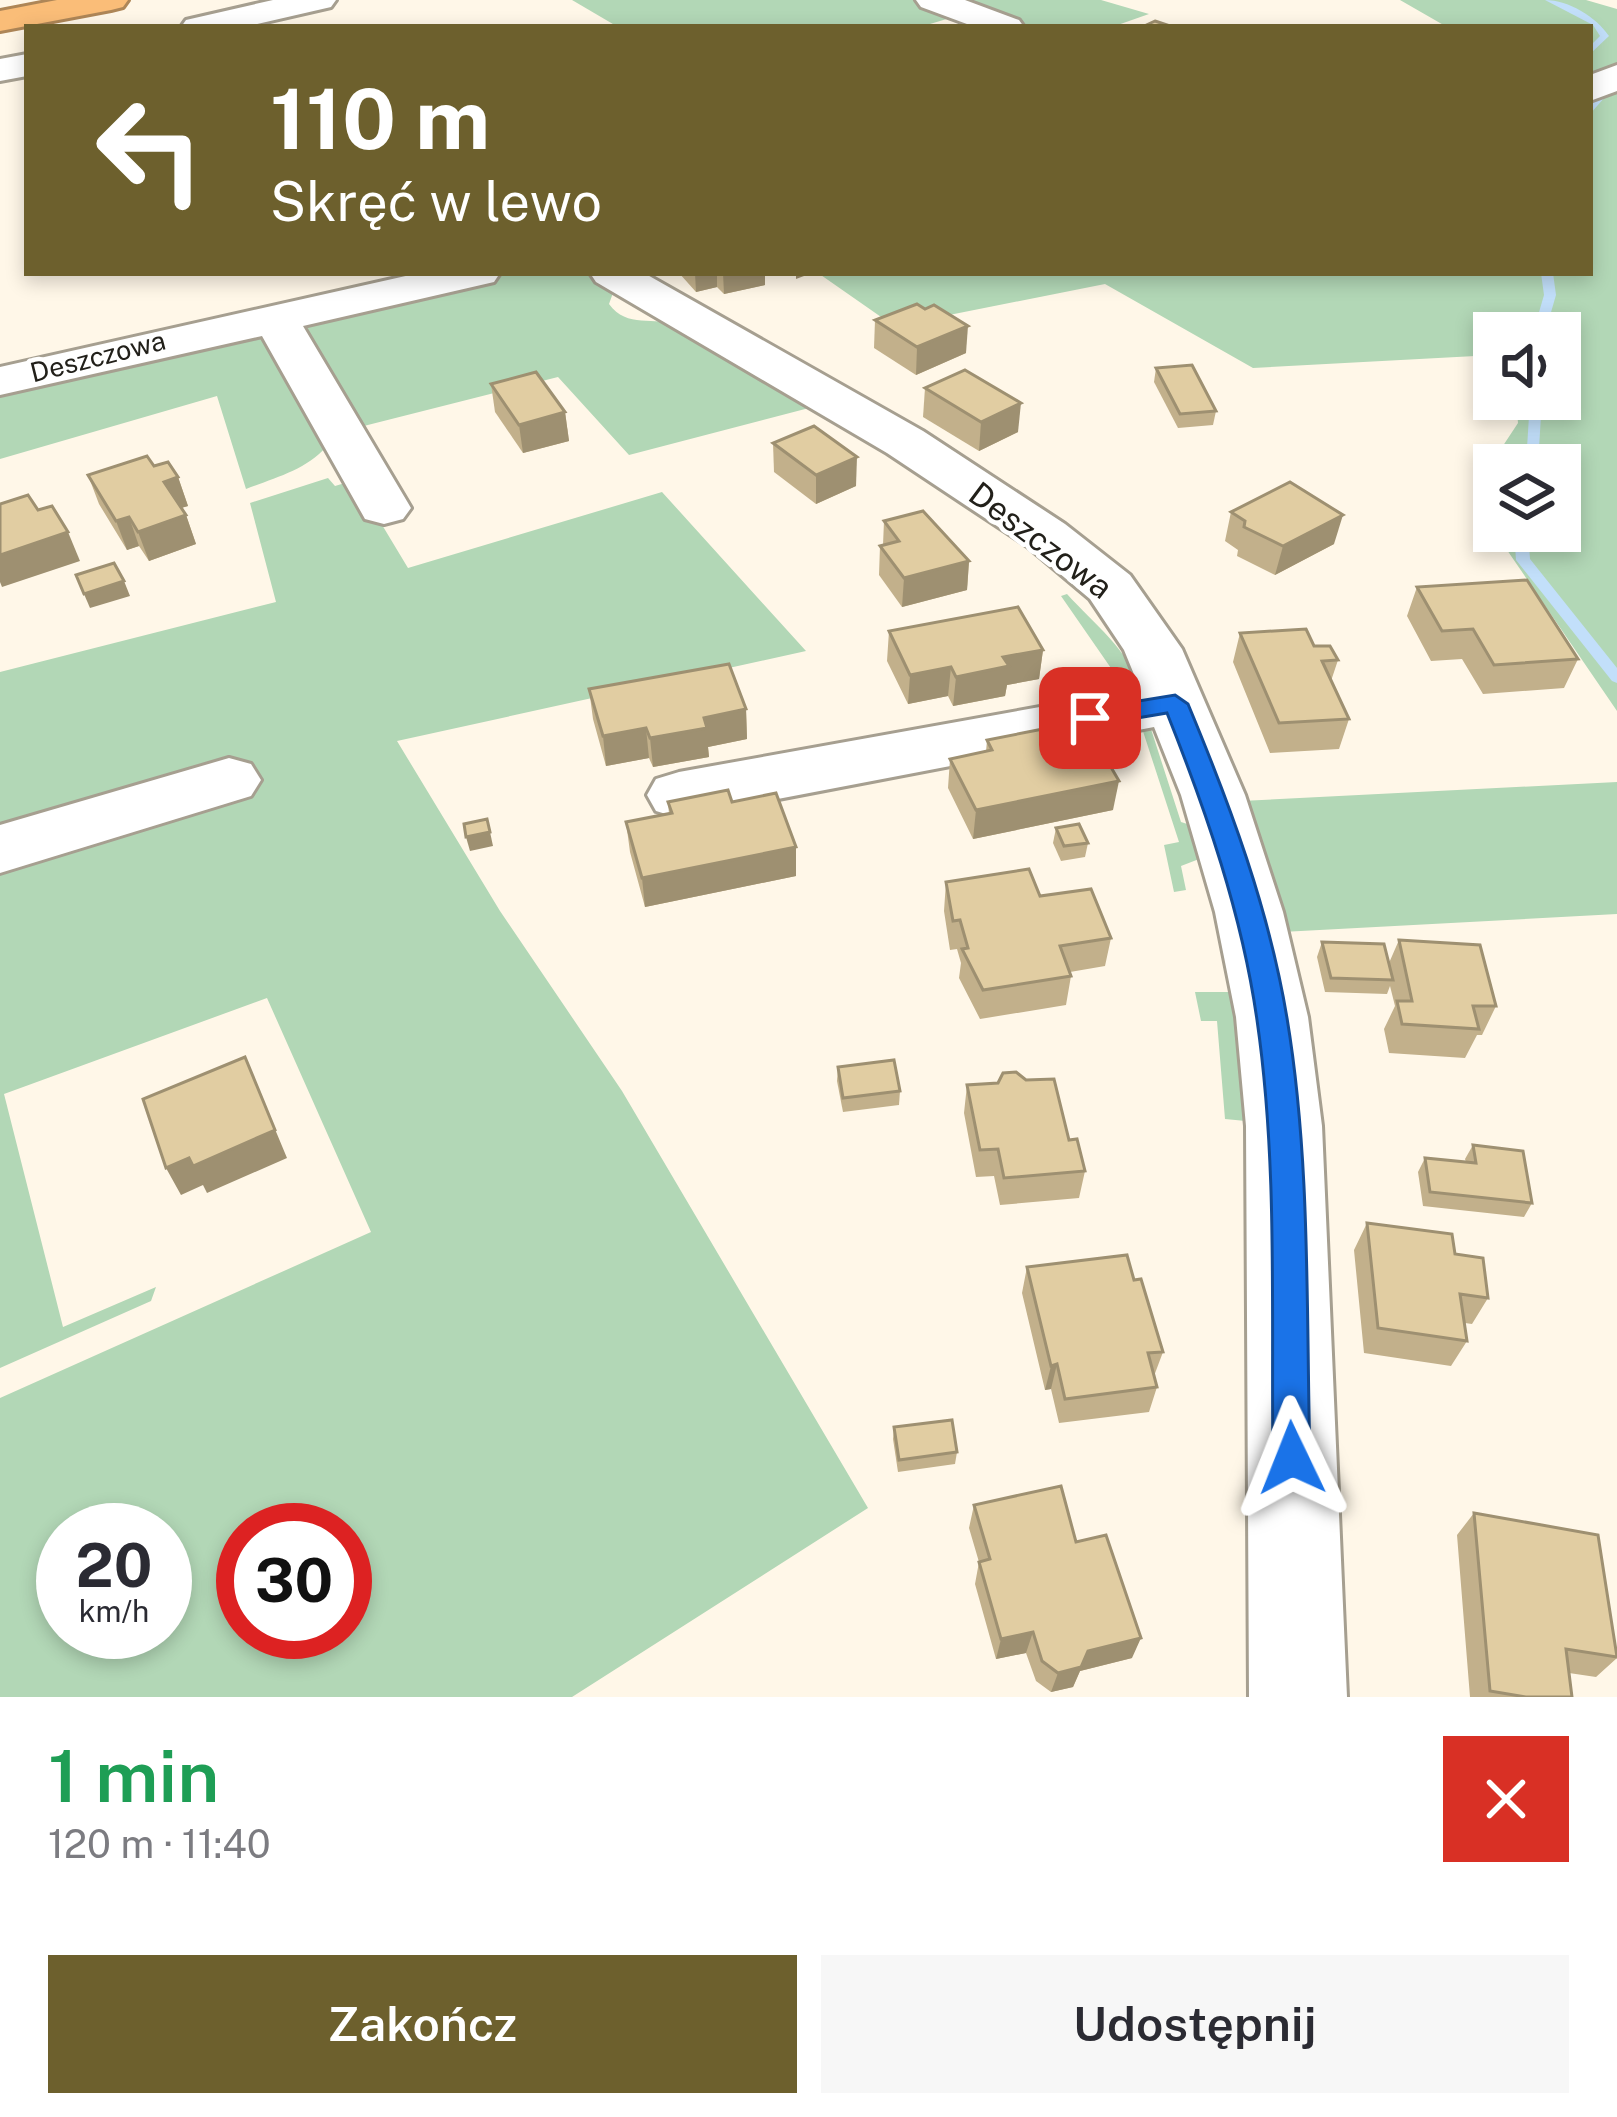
<!DOCTYPE html>
<html lang="pl">
<head>
<meta charset="utf-8">
<style>
	body { margin:0; font-family:"Public Sans",sans-serif; background:#f7f7f7; color:#2b2b33; height:100vh; display:flex; flex-direction:column; font-size:45px; white-space:nowrap }
	* { box-sizing:border-box; margin:0 }
	p { font-size:39px; color:#7c7c81 }
	.icon { flex:none; width:66px; height:66px; fill:none; stroke:currentColor; stroke-width:2; stroke-linecap:round; stroke-linejoin:round }
	.map { position:relative; height:1697px; overflow:hidden }
	.panel { display:flex; flex-direction:column; background:#fff; flex:1 }
	.panel>* { flex:none }
	.top-card { position:absolute; left:24px; top:24px; width:1569px; height:252px; border-radius:0px; box-shadow:0 6px 18px #0003; background:#6d602d; color:#fff; overflow:hidden }
	.tools { position:absolute; left:1473px; top:312px; display:grid; gap:24px }
	.tools a { display:grid; place-items:center; width:108px; height:108px; border-radius:0px; background:#fff; box-shadow:0 6px 18px #0003; font-size:60px }
	.speed { position:absolute; left:36px; top:1503px; display:flex; gap:24px; font-size:60px; font-weight:700; text-align:center }
	.speed>* { display:grid; place-content:center; width:156px; height:156px; border-radius:50%; background:#fff; box-shadow:0 6px 18px #0003; line-height:1 }
	.speed small { font-size:30px; font-weight:400 }
	.speed .limit { border:18px solid #d22; background:#fff; color:#111 }
	.pin { position:absolute; display:grid; place-items:center; width:102px; height:102px; color:#fff; margin:-51px; border-radius:24px; box-shadow:0 6px 18px #0006 }
	.me { position:absolute; width:132px; margin:-66px; rotate:358deg; stroke-linejoin:round; filter:drop-shadow(0 0 9px #0008) }
	.turn { display:flex; align-items:center; gap:42px; height:252px; padding:0 48px; font-size:54px }
	.turn .icon { width:156px; height:156px; stroke-width:2.5 }
	.turn b { display:block; font-size:84px; line-height:102px }
	.round { display:grid; place-items:center; flex:none; width:126px; height:126px; border-radius:0px; background:#f7f7f7 }
	.head { display:flex; align-items:center; justify-content:space-between; height:204px; padding:0 48px }
	h1 { font-size:72px; font-weight:600; line-height:90px; color:#1e9e55 }
	.button { display:flex; gap:24px; margin-top:auto; padding:24px 48px }
	.button a { flex:1; height:138px; border-radius:0px; background:#6d602d; color:#fff; font-size:48px; font-weight:600; line-height:138px; text-align:center }
	.button a+a { background:#f7f7f7; color:#2b2b33 }
	.map>svg:first-child { display:block }
	.green { fill:#b2d7b6; fill-rule:evenodd }
	.lines { fill:none; stroke-linecap:round; stroke-linejoin:round }
	.stream { fill:#c2dffa; fill-rule:evenodd }
	.minor-casing { stroke:#a69f90; stroke-width:6 }
	.highway-casing { stroke:#ae8657; stroke-width:6 }
	.minor { fill:#fff; fill-rule:evenodd }
	.highway { fill:#fabd78; fill-rule:evenodd }
	.wall { fill:#c2b08b }
	.shaded-wall { fill:#9e9071 }
	.building { fill:#e1cda2; stroke:#9e9071; stroke-width:3 }
	.route { fill:#1a73e8; stroke:#114b97; stroke-width:3 }
	.labels { text-anchor:middle; stroke-width:9; stroke-linejoin:round; paint-order:stroke }
	.far-street-label { font-size:27px; fill:#22201a; stroke:#fff }
	.street-label { font-size:33px; fill:#22201a; stroke:#fff }
</style>
</head>
<body>
<div class="map">
<svg width="1617" height="1697" viewBox="0 0 1617 1697">
	<rect width="100%" height="100%" fill="#fff7e8"/>
	<g class="green">
		<polygon points="572,0 920,0 960,15 920,27 618,27"/>
		<polygon points="954,0 1101,0 1149,14 1112,27 1016,27"/>
		<polygon points="1400,0 1586,0 1617,9 1617,67 1590,84 1590,27 1447,27"/>
		<polygon points="1617,85 1617,711 1494,531 1560,531 1560,465 1494,465 1494,530 1490,523 1487,470 1518,423 1516,399 1560,399 1560,333 1494,333 1494,355 1253,368 1105,284 894,326 818,273 1590,273 1590,97"/>
		<path d="M 507,273 L 597,273 L 614,290 L 609,304 C 627,329 654,316 679,325 C 728,345 782,384 829,410 L 822,416 L 809,408 L 629,455 L 558,377 L 352,429 L 299,325 L 341,308 Z"/>
		<path d="M 262,329 L 326,447 C 306,470 274,478 246,489 L 217,396 L 0,459 L 0,388 Z"/>
		<path d="M 328,478 L 335,486 L 355,480 L 408,568 L 662,492 L 806,651 L 397,741 L 500,911 L 622,1091 L 868,1508 L 572,1697 L 0,1697 L 0,1398 L 371,1232 L 267,998 L 4,1094 L 63,1327 L 156,1287 L 151,1301 L 0,1368 L 0,672 L 276,602 L 250,503 ZM 63,1530 L 165,1530 L 165,1632 L 63,1632 ZM 243,1530 L 345,1530 L 345,1632 L 243,1632 Z"/>
		<path d="M 1067,594 C 1093,623 1130,651 1140,688 L 1131,697 L 1061,596 Z"/>
		<polygon points="1139,719 1150,726 1181,822 1203,829 1212,854 1181,866 1186,890 1174,892 1164,845 1179,842"/>
		<polygon points="1617,782 1617,914 1282,932 1241,801"/>
		<polygon points="1195,992 1240,992 1256,1122 1225,1119 1217,1021 1201,1021"/>
	</g>
	<g class="lines">
		<g class="stream">
			<path d="M 1545,0 C 1569,0 1596,17 1609,36 L 1590,54 L 1590,46 L 1600,36 L 1593,25 Z"/>
			<polygon points="1590,76 1593,77 1605,97 1590,114 1590,104 1595,97 1590,87"/>
			<polygon points="1541,273 1553,273 1556,295 1545,333 1533,333 1544,295"/>
			<polygon points="1530,399 1542,399 1538,465 1526,465"/>
			<polygon points="1528,531 1543,531 1529,546 1530,559 1617,668 1617,683 1612,681 1516,560 1515,545"/>
		</g>
		<g class="minor-casing">
			<g id="minor">
				<polygon points="273,0 336,0 331,7 244,27 181,27 186,20"/>
				<polygon points="916,0 965,0 1019,20 1024,27 975,27 921,7"/>
				<polygon points="27,54 27,76 0,81 0,59"/>
				<polygon points="1617,65 1617,91 1590,101 1590,75"/>
				<polygon points="419,273 500,273 494,282 303,326 411,508 403,519 384,524 365,519 262,336 0,395 0,367"/>
				<polygon points="590,273 644,273 923,431 1065,524 1130,575 1182,649 1245,795 1283,912 1308,1017 1322,1126 1347,1697 1249,1697 1246,1126 1236,1017 1215,912 1181,795 1154,727 679,818 656,811 647,795 656,779 679,772 1140,689 1124,650 1090,599 1027,546 887,453 596,282"/>
				<polygon points="229,758 251,764 261,780 251,796 0,873 0,825"/>
			</g>
		</g>
		<g class="highway-casing">
			<polygon id="highway" points="57,0 128,0 123,7 111,10 0,31 0,11"/>
		</g>
		<use href="#minor" class="minor"/>
		<use href="#highway" class="highway"/>
	</g>
	<g class="wall">
		<polygon points="679,273 765,273 765,285 724,294 717,287 696,292"/>
		<polygon points="875,320 966,353 916,375 874,348"/>
		<polygon points="1156,368 1216,411 1213,425 1178,428 1154,382"/>
		<polygon points="491,384 565,412 569,441 523,453 495,412"/>
		<polygon points="925,388 1018,432 979,451 923,417"/>
		<polygon points="773,443 856,486 816,504 774,472"/>
		<polygon points="154,466 178,477 188,506 181,508 186,515 196,544 149,561 139,546 127,550 99,504 88,475"/>
		<polygon points="1231,512 1334,544 1275,575 1237,556 1238,550 1225,541"/>
		<polygon points="884,521 969,561 967,590 902,607 879,575 880,546 883,545"/>
		<polygon points="1417,587 1578,659 1564,688 1483,694 1462,659 1431,661 1407,616"/>
		<polygon points="889,631 1043,650 1039,679 1007,685 1005,696 953,706 948,696 908,704 887,661"/>
		<polygon points="1240,633 1314,646 1338,660 1331,681 1349,719 1339,749 1270,753 1233,662"/>
		<polygon points="589,689 746,709 747,739 708,747 709,757 653,767 649,758 606,766 593,719"/>
		<polygon points="987,740 1049,740 1113,810 973,839 948,788 950,759 986,752"/>
		<polygon points="668,802 732,802 796,876 645,907 630,852 626,822 669,814"/>
		<polygon points="1056,828 1088,843 1085,857 1061,861 1053,843"/>
		<polygon points="946,882 1040,896 1111,938 1105,966 1070,972 1071,976 1066,1005 980,1019 959,978 961,963 957,949 950,950 944,911"/>
		<polygon points="1399,940 1496,1006 1482,1035 1477,1035 1465,1058 1389,1053 1384,1029 1395,1006 1390,986 1387,994 1325,992 1317,957 1322,942 1389,963"/>
		<polygon points="838,1067 900,1091 899,1105 843,1112 837,1081"/>
		<polygon points="967,1085 1069,1140 1085,1171 1079,1198 1000,1205 994,1176 976,1177 964,1113"/>
		<polygon points="1473,1145 1532,1203 1524,1217 1423,1206 1418,1172 1425,1158 1466,1162 1465,1159"/>
		<polygon points="1367,1223 1455,1254 1488,1298 1472,1324 1465,1323 1467,1341 1451,1366 1364,1353 1354,1250"/>
		<polygon points="1027,1267 1134,1280 1163,1352 1154,1376 1157,1387 1149,1412 1059,1423 1051,1389 1045,1390 1022,1293"/>
		<polygon points="894,1427 957,1452 955,1464 898,1472 893,1439"/>
		<polygon points="974,1505 1076,1542 1132,1658 1080,1671 1073,1687 1051,1692 1036,1681 1026,1653 996,1659 975,1584 979,1562 969,1528"/>
		<polygon points="1474,1513 1617,1649 1617,1658 1596,1677 1569,1673 1572,1697 1470,1697 1457,1535"/>
	</g>
	<g class="shaded-wall">
		<polygon points="695,273 717,273 717,287 696,292"/>
		<polygon points="723,273 765,273 765,285 724,294"/>
		<polygon points="796,273 812,273 796,279"/>
		<polygon points="968,326 966,353 916,375 917,347"/>
		<polygon points="1021,403 1018,432 979,451 981,422"/>
		<polygon points="565,412 569,441 523,453 519,425"/>
		<polygon points="857,457 856,486 816,504 816,475"/>
		<polygon points="178,477 188,506 174,510 164,482"/>
		<polygon points="186,515 196,544 149,561 138,532"/>
		<polygon points="1343,515 1334,544 1275,575 1283,546"/>
		<polygon points="129,517 139,546 127,550 116,521"/>
		<polygon points="68,532 80,561 2,587 0,582 0,555"/>
		<polygon points="969,561 967,590 902,607 904,578"/>
		<polygon points="124,581 130,596 90,608 84,594"/>
		<polygon points="1043,650 1039,679 1007,685 1005,696 953,706 956,677 1003,657"/>
		<polygon points="951,667 948,696 908,704 910,675"/>
		<polygon points="746,709 747,739 708,747 709,757 653,767 650,738 704,718"/>
		<polygon points="646,728 649,758 606,766 603,736"/>
		<polygon points="1119,781 1113,810 973,839 976,810"/>
		<polygon points="490,832 493,846 470,851 466,837"/>
		<polygon points="796,847 796,876 645,907 642,878"/>
		<polygon points="245,1057 287,1158 207,1193 203,1185 181,1195 166,1168 189,1158"/>
		<polygon points="1057,1364 1051,1389 1045,1390 1051,1366"/>
		<polygon points="1033,1632 1026,1653 996,1659 1001,1639"/>
		<polygon points="1141,1638 1132,1658 1080,1671 1073,1687 1051,1692 1058,1673 1088,1651"/>
	</g>
	<g class="building">
		<polygon points="1155,21 1173,27 1142,27"/>
		<polygon points="917,304 925,309 934,305 968,326 917,347 875,320"/>
		<polygon points="1192,365 1216,411 1180,414 1156,368"/>
		<polygon points="965,370 1021,403 981,422 925,388"/>
		<polygon points="536,372 565,412 519,425 491,384"/>
		<polygon points="814,426 857,457 816,475 773,443"/>
		<polygon points="147,456 154,466 168,462 178,477 164,482 186,515 138,532 129,517 116,521 88,475"/>
		<polygon points="1290,482 1343,515 1283,546 1244,527 1245,521 1231,512"/>
		<polygon points="28,495 38,510 52,506 68,532 0,555 0,504"/>
		<polygon points="923,511 969,561 904,578 880,546 899,541 884,521"/>
		<polygon points="114,563 124,581 84,594 76,575"/>
		<polygon points="1527,580 1578,659 1494,665 1473,629 1442,631 1417,587"/>
		<polygon points="1018,607 1043,650 1003,657 1009,666 956,677 951,667 910,675 889,631"/>
		<polygon points="1306,629 1314,646 1330,646 1338,660 1322,661 1349,719 1279,723 1240,633"/>
		<polygon points="729,664 746,709 704,718 707,728 650,738 646,728 603,736 589,689"/>
		<polygon points="1043,729 1049,740 1090,731 1119,781 976,810 950,759 992,750 987,740"/>
		<polygon points="728,790 732,802 776,793 796,847 642,878 626,822 672,813 668,802"/>
		<polygon points="487,819 490,832 466,837 464,824"/>
		<polygon points="1079,824 1088,843 1064,846 1056,828"/>
		<polygon points="1029,869 1040,896 1091,889 1111,938 1060,946 1071,976 983,990 962,949 968,948 960,920 953,921 946,882"/>
		<polygon points="1399,940 1480,945 1496,1006 1473,1006 1479,1029 1402,1024 1397,1001 1412,1001"/>
		<polygon points="1322,942 1384,944 1393,980 1331,978"/>
		<polygon points="245,1057 275,1130 193,1166 189,1158 166,1168 143,1099"/>
		<polygon points="894,1060 900,1091 843,1098 838,1067"/>
		<polygon points="1016,1072 1026,1080 1054,1079 1069,1140 1077,1139 1085,1171 1004,1178 998,1149 980,1150 967,1085 998,1083 1003,1073"/>
		<polygon points="1473,1145 1523,1151 1532,1203 1430,1192 1425,1158 1476,1163"/>
		<polygon points="1367,1223 1452,1234 1455,1254 1483,1258 1488,1298 1460,1294 1467,1341 1378,1328"/>
		<polygon points="1127,1255 1134,1280 1141,1279 1163,1352 1148,1353 1157,1387 1065,1399 1057,1364 1051,1366 1027,1267"/>
		<polygon points="952,1420 957,1452 899,1460 894,1427"/>
		<polygon points="1061,1486 1076,1542 1106,1535 1141,1638 1088,1651 1081,1667 1058,1673 1042,1661 1033,1632 1001,1639 979,1562 990,1559 974,1505"/>
		<polygon points="1474,1513 1598,1535 1617,1657 1566,1649 1572,1697 1526,1697 1490,1691"/>
	</g>
	<path class="route" d="M 1175,695 L 1188,704 C 1230,805 1269,909 1287,1018 C 1311,1162 1306,1312 1310,1458 L 1305,1471 L 1292,1476 L 1279,1471 L 1273,1458 C 1271,1313 1278,1164 1257,1020 C 1242,914 1206,811 1167,713 L 1090,726 L 1077,718 L 1090,709 Z"/>
	<g class="labels">
		<g class="far-street-label">
			<text transform="translate(98 357) rotate(-14)" y="9">Deszczowa</text>
		</g>
		<g class="street-label">
			<text transform="translate(1041 540) rotate(37)" y="12">Deszczowa</text>
		</g>
	</g>
</svg>
<div class="tools">
<a><svg class="icon" aria-label="sound" viewBox="0 0 24 24"><path d="M4 9h4l5-4v14l-5-4H4zM17 9q2 3 0 6"/></svg></a>
<a><svg class="icon" aria-label="layers" viewBox="0 0 24 24"><path d="M12 4l9 5-9 5-9-5zM3 14l9 5 9-5"/></svg></a>
</div>
<div class="speed"><div>20<small>km/h</small></div><div class="limit">30</div></div>
<div class="pin" style="left:1090px;top:718px;background:#d93025"><svg class="icon" aria-label="arrive" viewBox="0 0 24 24"><path d="M6 21V4h12l-3 4 3 4H6"/></svg></div>
<svg class="me" style="left:1292px;top:1458px" viewBox="-20 -20 40 40"><path d="M0-17L14 15 0 8-14 15z" fill="#1a73e8" stroke="#fff" stroke-width="4"/></svg>
<div class="top-card">
<div class="turn"><svg class="icon" aria-label="left" viewBox="0 0 24 24"><path d="M17 20v-9H6M10 6l-5 5 5 5"/></svg><div><b>110 m</b>Skręć w lewo</div></div>
</div>
</div>
<section class="panel">
<div class="head"><div><h1>1 min</h1><p>120 m · 11:40</p></div><a class="round" style="background:#d93025;color:#fff"><svg class="icon" aria-label="close" viewBox="0 0 24 24"><path d="M6 6l12 12M18 6L6 18"/></svg></a></div>
<div class="button"><a>Zakończ</a><a>Udostępnij</a></div>
</section>
</body>
</html>
